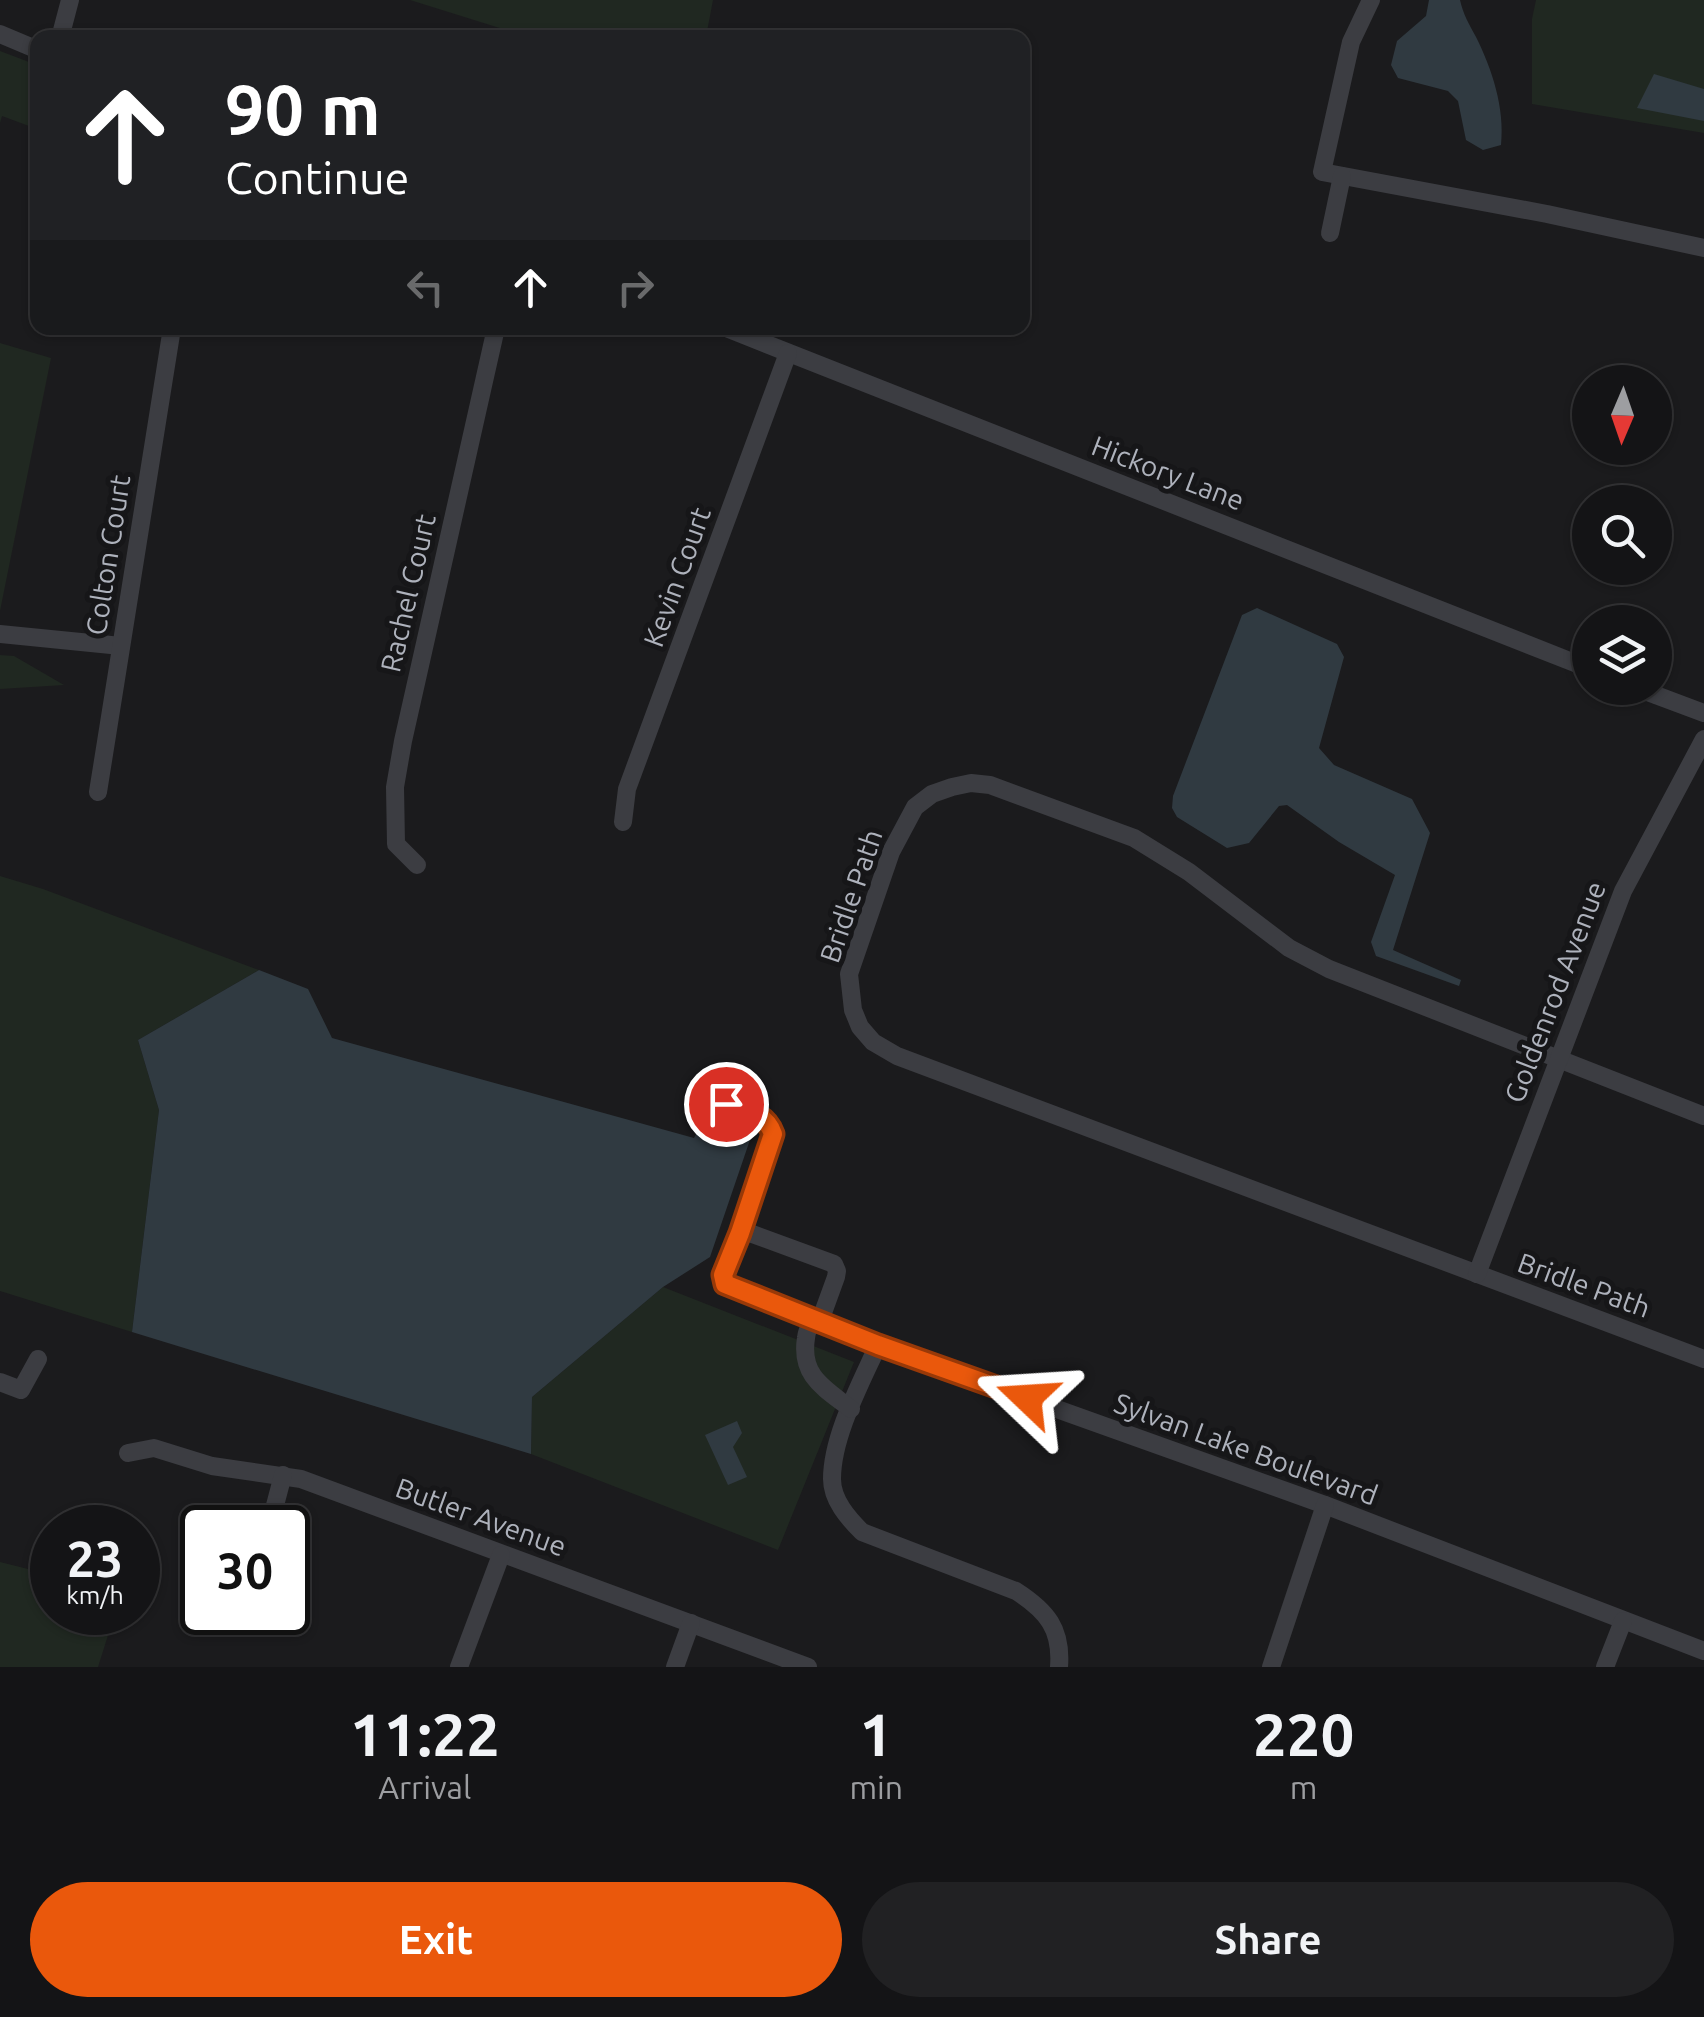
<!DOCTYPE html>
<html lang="en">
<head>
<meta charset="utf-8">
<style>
	body { margin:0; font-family:Ubuntu,sans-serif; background:#212123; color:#f1f3f6; height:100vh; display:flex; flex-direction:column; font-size:38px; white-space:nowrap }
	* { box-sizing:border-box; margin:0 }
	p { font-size:32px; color:#9d9ea1 }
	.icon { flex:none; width:55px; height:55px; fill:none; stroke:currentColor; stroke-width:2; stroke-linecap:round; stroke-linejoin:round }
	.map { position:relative; height:1667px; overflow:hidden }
	.details { display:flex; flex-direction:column; background:#141416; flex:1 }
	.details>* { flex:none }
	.guide { position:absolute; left:30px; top:30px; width:1000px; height:305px; border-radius:20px; box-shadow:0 2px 8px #0004,0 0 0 2px #333335; background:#202124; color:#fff; overflow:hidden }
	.needle { width:65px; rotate:182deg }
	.controls { position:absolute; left:1572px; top:365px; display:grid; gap:20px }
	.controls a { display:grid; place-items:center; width:100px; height:100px; border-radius:50%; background:#141416; box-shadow:0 2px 8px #0004,0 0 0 2px #333335; font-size:50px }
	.speed { position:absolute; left:30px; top:1505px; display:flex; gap:20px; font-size:50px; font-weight:700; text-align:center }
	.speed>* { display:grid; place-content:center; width:130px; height:130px; border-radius:50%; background:#141416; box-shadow:0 2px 8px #0004,0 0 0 2px #333335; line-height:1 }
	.speed small { font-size:25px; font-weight:400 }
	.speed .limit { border:5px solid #111; border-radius:15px; background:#fff; color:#111 }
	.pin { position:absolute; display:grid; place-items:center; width:85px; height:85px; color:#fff; margin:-42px; border:5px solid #fff; border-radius:50%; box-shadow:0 2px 10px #0007 }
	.me { position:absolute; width:110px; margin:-55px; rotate:290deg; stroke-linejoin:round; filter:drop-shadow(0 0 8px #0008) }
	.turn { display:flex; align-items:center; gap:35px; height:210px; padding:0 30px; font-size:45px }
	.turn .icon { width:130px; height:130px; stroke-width:2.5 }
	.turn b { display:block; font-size:70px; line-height:85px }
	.lanes { display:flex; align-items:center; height:95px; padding:0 30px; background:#0003; justify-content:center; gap:50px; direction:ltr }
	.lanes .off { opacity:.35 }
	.eta { display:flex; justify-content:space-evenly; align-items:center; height:170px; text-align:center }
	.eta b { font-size:60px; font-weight:700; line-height:70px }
	.button { display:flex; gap:20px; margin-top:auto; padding:20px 30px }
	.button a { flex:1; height:115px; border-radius:60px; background:#ea580c; color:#fff; font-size:40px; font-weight:700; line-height:115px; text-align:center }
	.button a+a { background:#212123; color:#f1f3f6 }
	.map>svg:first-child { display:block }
	.green { fill:#202821 }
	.water { fill:#303a41 }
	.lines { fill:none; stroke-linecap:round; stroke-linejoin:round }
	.minor { stroke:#3c3d42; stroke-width:18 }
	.route-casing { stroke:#983908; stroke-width:25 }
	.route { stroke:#ea580c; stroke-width:18 }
	.labels { text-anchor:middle; stroke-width:10; stroke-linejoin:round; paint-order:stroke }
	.street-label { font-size:28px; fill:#aeb2bc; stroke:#161618 }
</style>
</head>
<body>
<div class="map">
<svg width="1704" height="1667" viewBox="0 0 1704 1667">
	<rect width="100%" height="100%" fill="#1b1b1d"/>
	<g class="green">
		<polygon points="410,0 713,0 706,37 528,37"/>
		<polygon points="1536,0 1704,0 1704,133 1532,104 1532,19"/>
		<polygon points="0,51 37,65 37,129 2,116 0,123"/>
		<polygon points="0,343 51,358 0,611"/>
		<polygon points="0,655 14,656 64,685 0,689"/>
		<polygon points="0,876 43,889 259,970 138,1040 159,1110 132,1332 0,1291"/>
		<polygon points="663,1287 854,1362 778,1550 531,1454 532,1397"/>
		<polygon points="0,1562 52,1575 52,1612 115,1613 98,1667 0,1667"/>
	</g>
	<g class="water">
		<path d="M 1429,0 L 1460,0 C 1463,14 1469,24 1476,37 C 1492,69 1505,108 1501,145 L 1483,150 L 1466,140 L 1458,101 L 1448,91 L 1398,78 L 1391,65 L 1397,41 L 1426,16 Z"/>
		<polygon points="1654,74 1704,89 1704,121 1637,108"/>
		<polygon points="1257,608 1337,644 1344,657 1319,748 1334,765 1412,799 1430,833 1393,950 1461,980 1459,986 1376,956 1371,942 1395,875 1339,842 1287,805 1279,806 1249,843 1227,848 1177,817 1172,808 1173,796 1242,615"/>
		<polygon points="259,970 308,989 332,1038 694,1138 706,1115 753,1131 710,1257 663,1287 532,1397 531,1454 132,1332 159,1110 138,1040"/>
		<polygon points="737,1421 742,1433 733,1447 747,1477 728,1485 705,1435"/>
	</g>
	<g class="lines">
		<g class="minor">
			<polyline points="1371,0 1351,42 1322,172 1547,214 1704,248"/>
			<polyline points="0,34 38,50"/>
			<polyline points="60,38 70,0"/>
			<polyline points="1330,233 1342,176"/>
			<polyline points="726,328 1590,669"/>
			<polyline points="0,634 121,646"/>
			<polyline points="1637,688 1704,713"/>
			<polyline points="98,792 172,328"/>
			<polyline points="623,822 627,789 788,353"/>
			<polyline points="417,865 396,844 395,787 403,741 496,328"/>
			<path d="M 698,1094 C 723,1103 775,1109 772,1142 L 740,1233"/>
			<polyline points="1704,1116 1329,969 1289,948 1189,872 1134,838 990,785 971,783 952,787 932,794 915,807 891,852 849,974 853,1010 860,1027 873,1042 897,1056 1704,1359"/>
			<polygon points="747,1232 834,1264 837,1271 836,1277 820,1321 725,1284 723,1275 739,1235"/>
			<polyline points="1477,1274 1623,891 1704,739"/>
			<path d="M 878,1345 C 861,1383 832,1436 832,1479 C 832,1500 848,1518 862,1532 L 1016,1591 C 1047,1611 1062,1629 1059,1667"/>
			<polyline points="0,1382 21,1390 38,1359"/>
			<path d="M 851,1409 C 824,1388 800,1376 806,1338 C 807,1328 810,1325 820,1321 L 878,1345 L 1325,1505 L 1704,1651"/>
			<polyline points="128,1453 154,1448 212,1466 301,1479 808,1667"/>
			<polyline points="269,1528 283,1475"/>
			<polyline points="238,1623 242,1612"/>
			<polyline points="459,1667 501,1555"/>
			<polyline points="675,1667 691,1623"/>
			<polyline points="1271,1667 1325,1505"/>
			<polyline points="1605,1667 1623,1621"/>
		</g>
	</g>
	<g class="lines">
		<g class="route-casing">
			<path id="route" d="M 726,1104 C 745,1110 766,1113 773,1134 L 740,1233 L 723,1275 L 725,1284 L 878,1345 L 1027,1398"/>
		</g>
		<use href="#route" class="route"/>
	</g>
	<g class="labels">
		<g class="street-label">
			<text transform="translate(1168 473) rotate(21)" y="10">Hickory Lane</text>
			<text transform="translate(108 555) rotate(-81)" y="10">Colton Court</text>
			<text transform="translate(677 577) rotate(-70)" y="10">Kevin Court</text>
			<text transform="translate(408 593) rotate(-77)" y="10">Rachel Court</text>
			<text transform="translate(851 896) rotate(-71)" y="10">Bridle Path</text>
			<text transform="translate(1555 992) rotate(-69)" y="10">Goldenrod Avenue</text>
			<text transform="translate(1584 1285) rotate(20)" y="10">Bridle Path</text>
			<text transform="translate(1246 1449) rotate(20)" y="10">Sylvan Lake Boulevard</text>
			<text transform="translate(481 1517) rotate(20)" y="10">Butler Avenue</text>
		</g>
	</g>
</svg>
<div class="controls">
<a><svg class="needle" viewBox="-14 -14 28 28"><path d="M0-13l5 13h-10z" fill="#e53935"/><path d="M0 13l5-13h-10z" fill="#9d9ea1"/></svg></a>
<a><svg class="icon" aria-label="search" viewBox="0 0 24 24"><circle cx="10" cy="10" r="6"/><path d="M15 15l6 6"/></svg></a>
<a><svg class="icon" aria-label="layers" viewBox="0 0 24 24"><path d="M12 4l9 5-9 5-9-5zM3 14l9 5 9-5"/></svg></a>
</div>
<div class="speed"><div>23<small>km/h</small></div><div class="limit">30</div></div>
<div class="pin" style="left:726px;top:1104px;background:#d93025"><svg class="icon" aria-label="arrive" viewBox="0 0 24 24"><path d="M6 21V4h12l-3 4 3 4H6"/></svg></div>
<svg class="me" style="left:1027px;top:1398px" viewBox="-20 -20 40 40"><path d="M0-17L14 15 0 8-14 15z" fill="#ea580c" stroke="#fff" stroke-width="4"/></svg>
<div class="guide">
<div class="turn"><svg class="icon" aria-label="ahead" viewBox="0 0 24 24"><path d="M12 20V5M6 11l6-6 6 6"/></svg><div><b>90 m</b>Continue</div></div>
<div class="lanes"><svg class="icon off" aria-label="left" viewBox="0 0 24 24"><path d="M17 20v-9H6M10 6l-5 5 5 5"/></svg><svg class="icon" aria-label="ahead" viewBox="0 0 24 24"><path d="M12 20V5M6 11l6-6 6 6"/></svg><svg class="icon off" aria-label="right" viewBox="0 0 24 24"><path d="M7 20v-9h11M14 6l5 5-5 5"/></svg></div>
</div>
</div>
<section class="details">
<div class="eta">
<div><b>11:22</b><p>Arrival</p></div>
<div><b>1</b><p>min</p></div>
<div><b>220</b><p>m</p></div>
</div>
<div class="button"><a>Exit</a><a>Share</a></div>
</section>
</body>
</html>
